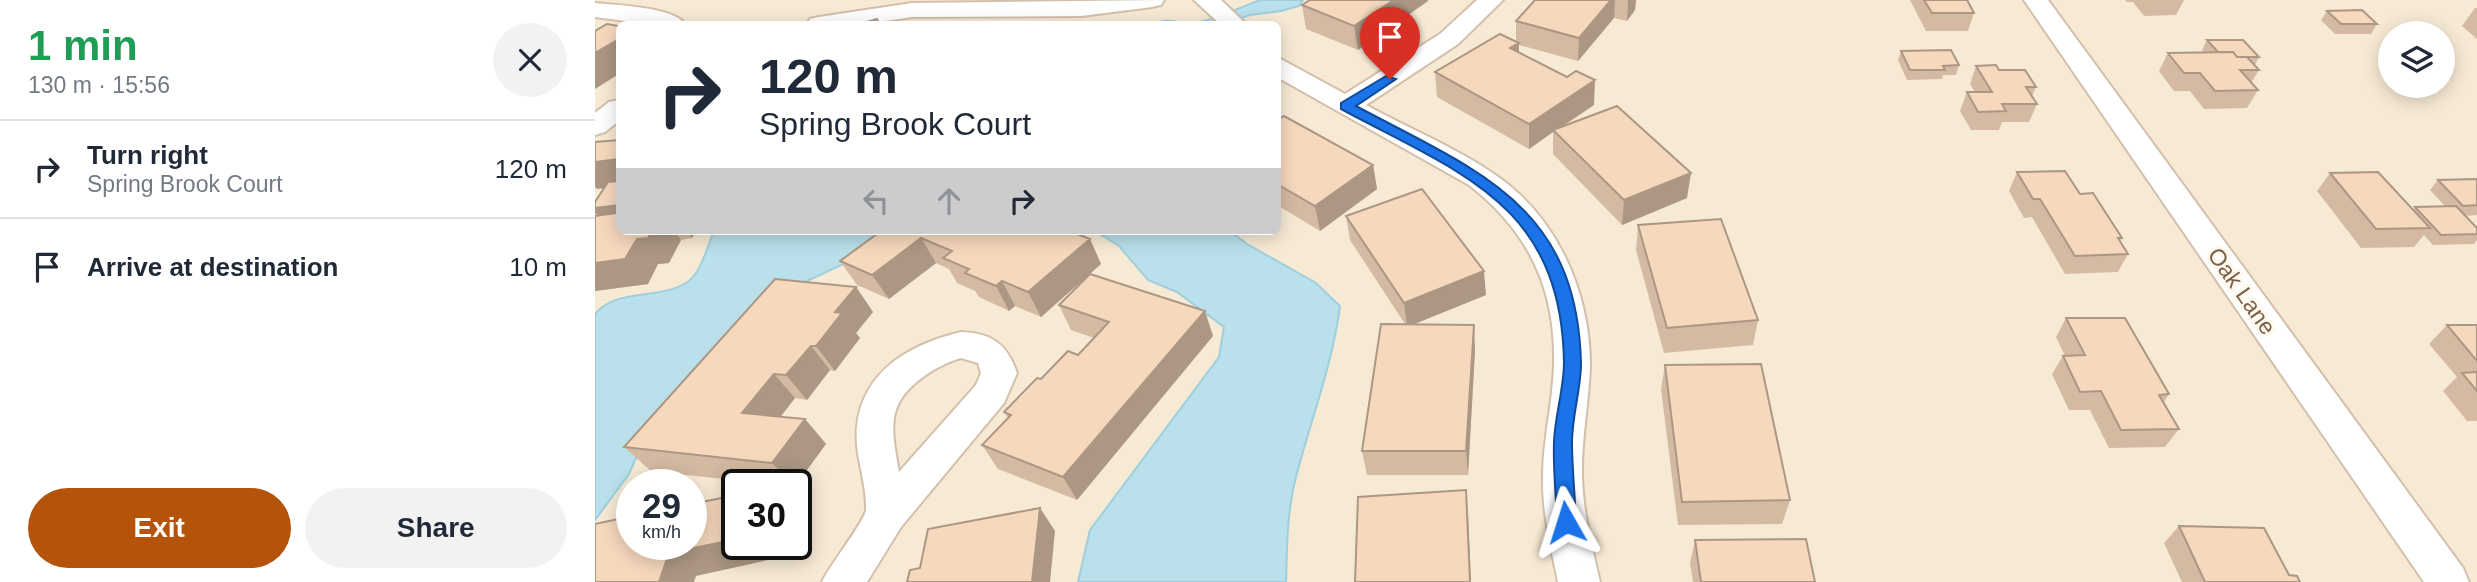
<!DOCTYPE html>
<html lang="en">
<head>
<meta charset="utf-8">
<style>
	body { margin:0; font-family:Arial,sans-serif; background:#f2f2f3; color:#1f2937; height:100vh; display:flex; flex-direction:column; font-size:26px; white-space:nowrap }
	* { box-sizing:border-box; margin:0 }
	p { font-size:23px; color:#747a83 }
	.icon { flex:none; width:38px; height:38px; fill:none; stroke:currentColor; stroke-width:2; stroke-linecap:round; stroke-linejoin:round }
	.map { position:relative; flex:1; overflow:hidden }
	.side { display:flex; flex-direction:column; background:#fff; width:595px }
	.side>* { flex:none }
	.hud { position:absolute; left:21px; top:21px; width:665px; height:214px; border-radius:10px; box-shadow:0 4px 18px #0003; background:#fff; color:#1f2937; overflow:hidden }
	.buttons { position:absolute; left:1783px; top:21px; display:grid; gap:14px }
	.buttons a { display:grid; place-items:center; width:77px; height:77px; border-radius:50%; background:#fff; box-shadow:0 4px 18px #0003; font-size:35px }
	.speed { position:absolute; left:21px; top:469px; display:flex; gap:14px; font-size:35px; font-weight:700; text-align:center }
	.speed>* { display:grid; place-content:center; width:91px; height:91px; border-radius:50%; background:#fff; box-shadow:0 4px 18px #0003; line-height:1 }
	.speed small { font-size:18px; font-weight:400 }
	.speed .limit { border:4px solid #111; border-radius:10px; background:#fff; color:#111 }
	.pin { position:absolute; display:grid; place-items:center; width:60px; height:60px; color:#fff; margin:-72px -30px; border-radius:50% 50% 50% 0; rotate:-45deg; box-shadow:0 0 7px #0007 }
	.pin .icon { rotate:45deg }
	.me { position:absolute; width:77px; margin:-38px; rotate:354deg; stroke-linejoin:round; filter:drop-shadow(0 0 5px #0008) }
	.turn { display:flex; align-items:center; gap:24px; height:147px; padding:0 28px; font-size:32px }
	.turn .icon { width:91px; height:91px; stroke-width:2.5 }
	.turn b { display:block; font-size:49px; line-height:60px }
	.lanes { display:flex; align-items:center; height:66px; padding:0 28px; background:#0003; justify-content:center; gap:35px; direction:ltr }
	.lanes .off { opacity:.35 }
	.round { display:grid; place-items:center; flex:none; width:74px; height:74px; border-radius:37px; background:#f2f2f3 }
	.summary { display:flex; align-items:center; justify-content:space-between; height:119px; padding:0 28px }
	h1 { font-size:42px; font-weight:800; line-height:52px; color:#1e9e55 }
	.action { display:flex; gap:14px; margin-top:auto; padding:14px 28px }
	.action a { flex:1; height:80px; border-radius:42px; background:#b45309; color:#fff; font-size:28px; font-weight:800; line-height:80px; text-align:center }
	.action a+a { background:#f2f2f3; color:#1f2937 }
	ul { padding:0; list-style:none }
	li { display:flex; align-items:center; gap:21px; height:98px; padding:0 28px; border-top:2px solid #e0e1e3 }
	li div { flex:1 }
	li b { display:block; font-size:26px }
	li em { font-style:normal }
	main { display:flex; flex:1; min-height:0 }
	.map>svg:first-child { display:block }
	.residential { fill:#f7ead5; fill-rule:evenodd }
	.water { fill:#b9e0eb; stroke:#9fcfdd; stroke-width:2 }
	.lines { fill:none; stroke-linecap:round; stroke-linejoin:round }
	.minor-casing { stroke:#d3c0ac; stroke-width:4 }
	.minor { fill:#fff; fill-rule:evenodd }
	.wall { fill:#d4baa3 }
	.shaded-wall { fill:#ac9784 }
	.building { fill:#f6d8bd; stroke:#ac9784; stroke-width:2 }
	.route { fill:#1a73e8; stroke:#114b97; stroke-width:2 }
	.labels { text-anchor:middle; stroke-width:7; stroke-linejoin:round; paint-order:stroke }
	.street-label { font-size:23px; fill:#7c5f48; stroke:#fffaf0 }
</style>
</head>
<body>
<main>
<section class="side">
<div class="summary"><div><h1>1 min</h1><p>130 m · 15:56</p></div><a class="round"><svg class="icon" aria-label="close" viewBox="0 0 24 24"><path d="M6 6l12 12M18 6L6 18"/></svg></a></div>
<ul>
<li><svg class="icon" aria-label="right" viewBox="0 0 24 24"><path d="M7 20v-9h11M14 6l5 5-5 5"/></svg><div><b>Turn right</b><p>Spring Brook Court</p></div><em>120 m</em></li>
<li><svg class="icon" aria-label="arrive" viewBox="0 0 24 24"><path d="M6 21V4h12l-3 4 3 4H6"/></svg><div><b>Arrive at destination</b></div><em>10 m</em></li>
</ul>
<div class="action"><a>Exit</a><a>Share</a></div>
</section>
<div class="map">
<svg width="1882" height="582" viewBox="0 0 1882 582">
	<rect width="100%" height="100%" fill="#fef7e8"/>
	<path class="residential" d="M 0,0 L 1882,0 L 1882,582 L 0,582 ZM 24,24 L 682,24 L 682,231 L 24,231 ZM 1796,33 L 1848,33 L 1848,86 L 1796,86 ZM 37,485 L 96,485 L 96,544 L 37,544 ZM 142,485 L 201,485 L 201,544 L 142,544 Z"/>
	<g class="water">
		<path d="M 665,0 L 708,0 L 704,6 L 686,11 L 655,15 L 629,24 L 561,24 C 573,16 586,25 599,23 C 622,19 644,8 665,0 Z"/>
		<path d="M 119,231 L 298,231 L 268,255 L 173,299 L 95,373 L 53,431 L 34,474 L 0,520 L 0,314 C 21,288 63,300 91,283 C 106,274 112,247 119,231 Z"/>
		<path d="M 481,231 L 635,231 L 652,244 L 721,283 L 745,306 C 737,368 714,424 699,485 C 692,516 692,550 691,582 L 483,582 L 495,530 L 624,357 L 629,327 L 582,292 L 553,280 L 524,246 L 505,234 Z"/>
	</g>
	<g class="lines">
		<g class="minor-casing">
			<g id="minor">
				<polygon points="569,0 566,5 557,7 487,16 317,17 270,24 212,24 215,19 224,17 317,3"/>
				<polygon points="599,0 626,0 651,24 625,24"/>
				<path d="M 882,0 L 908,0 L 863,44 L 771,105 C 816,130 886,158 923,193 C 970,236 995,302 995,365 C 994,403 986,439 987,477 C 988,513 997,547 1005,582 L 963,582 C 956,547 947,512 948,476 C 948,439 958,402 959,365 C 961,288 933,231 874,185 L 682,77 L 682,57 L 750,94 L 845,34 Z"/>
				<polygon points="1429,0 1453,0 1868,568 1874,582 1829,582"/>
				<path d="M 0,3 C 20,5 79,7 90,24 L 54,24 L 0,17 Z"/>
				<polygon points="24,100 24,121 10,132 0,135 0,113 14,102"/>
				<path d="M 366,332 C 397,333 412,344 422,373 L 409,403 L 306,527 L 272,582 L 227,582 C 234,566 270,521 271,510 C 272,489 264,466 262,446 C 257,379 307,346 366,332 ZM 366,358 L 383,363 L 386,373 L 381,385 L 304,472 C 301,453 294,426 302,407 C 311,384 344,364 366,358 Z"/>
			</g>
		</g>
		<use href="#minor" class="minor"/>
	</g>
	<g class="wall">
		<polygon points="715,0 833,0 833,1 763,50 711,29 707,5"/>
		<polygon points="940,0 1041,0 1040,10 1032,21 1019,18 983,61 924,45 924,53 999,105 967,127 1092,198 1027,225 958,154 958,132 934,149 842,97 840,72 921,42 921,21"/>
		<polygon points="1315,0 1372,0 1379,13 1373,31 1331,31"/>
		<polygon points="1530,0 1589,0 1581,15 1549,16 1538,2 1532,2"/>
		<polygon points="1880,8 1882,8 1882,39 1867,26"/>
		<polygon points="1732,11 1782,24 1776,34 1740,34 1726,20"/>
		<polygon points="1612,40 1664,57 1660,65 1664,70 1656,83 1663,90 1652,108 1609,109 1595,91 1579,91 1564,71 1573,53 1609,52 1607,50"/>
		<polygon points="1306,51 1364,65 1361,75 1348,75 1347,79 1312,80 1303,60"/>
		<polygon points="1381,66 1404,70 1441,87 1437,96 1442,104 1434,122 1407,122 1404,130 1376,130 1365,111 1372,92 1380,92 1375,84"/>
		<polygon points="682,120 778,165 782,189 725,231 682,205"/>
		<polygon points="0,142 24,231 101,231 97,238 86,240 74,263 63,264 53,284 0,291 0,216 2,215 0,213 0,202 9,188 2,189"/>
		<polygon points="1422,172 1485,194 1527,238 1525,241 1533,254 1523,272 1470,274 1437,217 1429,218 1414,191"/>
		<polygon points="1735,173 1818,210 1820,207 1850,206 1835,190 1843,180 1882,179 1882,215 1870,216 1882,228 1882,240 1879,244 1838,245 1829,235 1819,247 1766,248 1722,191"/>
		<polygon points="751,216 891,295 819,324 880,350 873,475 772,475 767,451 810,324 755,240"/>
		<polygon points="1043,225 1163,320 1158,345 1069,353 1041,250"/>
		<polygon points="286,231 495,239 506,264 446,317 420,306 414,311 384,297 380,291 362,283 354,269 341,263 294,299 262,285 245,261"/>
		<polygon points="261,287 278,312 261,333 265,338 240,371 235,370 212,400 200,398 185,417 210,419 231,444 201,485 183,485 56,471 29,447"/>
		<polygon points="464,305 618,336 482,500 403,469 387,445 413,418 409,412 446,379 483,355 499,338 476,330"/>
		<polygon points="1471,318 1574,394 1569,402 1584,429 1570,447 1514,448 1495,410 1474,410 1457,374 1468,356 1470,356 1461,337"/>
		<polygon points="1852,325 1882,325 1882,421 1872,421 1848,391 1862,377 1834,344"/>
		<polygon points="1070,365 1195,500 1187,524 1083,525 1066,389"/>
		<polygon points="1584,526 1694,575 1705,582 1587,582 1569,543"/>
		<polygon points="1100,540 1220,582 1098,582 1095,563"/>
	</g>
	<g class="shaded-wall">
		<polygon points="799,0 833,0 833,1 763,50 759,26"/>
		<polygon points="1016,0 1020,0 1019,18 983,61 984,38"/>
		<polygon points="1033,0 1041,0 1040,10 1032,21"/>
		<polygon points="24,39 24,74 0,89 0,53"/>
		<polygon points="924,43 924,67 915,48"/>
		<polygon points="1000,80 999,105 960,131 958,130 958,132 934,149 934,124"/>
		<polygon points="24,159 24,186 2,189 0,187 0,162"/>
		<polygon points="778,165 782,189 725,231 720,206"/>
		<polygon points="1096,173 1092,198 1027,225 1029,200"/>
		<polygon points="24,205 24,231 18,233 0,213 0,208"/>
		<polygon points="57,231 79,231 86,240 74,263 63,264 53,284 0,291 0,263"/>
		<polygon points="91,231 101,231 97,238"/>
		<polygon points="326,238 341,263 294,299 277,275"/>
		<polygon points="495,239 506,264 446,317 433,292"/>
		<polygon points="889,271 891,295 812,327 809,303"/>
		<polygon points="407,281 420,306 414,311 401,286"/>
		<polygon points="261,287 278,312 261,333 265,338 240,371 221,346 240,312"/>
		<polygon points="610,311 618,336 482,500 468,477"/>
		<polygon points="879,325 880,350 873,475 871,451"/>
		<polygon points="216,346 235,370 212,400 191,375"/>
		<polygon points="179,374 200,398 170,437 147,413"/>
		<polygon points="210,419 231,444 201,485 198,485 177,463"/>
		<polygon points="871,490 873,513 876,582 875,582"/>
		<polygon points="445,508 460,531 455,582 437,582"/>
		<polygon points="142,539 142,544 185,544 182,558 101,576 99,582 64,582 74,553"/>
	</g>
	<g class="building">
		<polygon points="715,0 799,0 759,26 707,5"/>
		<polygon points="940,0 1016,0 984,38 921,21"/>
		<polygon points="1329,0 1372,0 1379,13 1337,13"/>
		<polygon points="1767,10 1782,24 1746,24 1732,11"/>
		<polygon points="282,19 284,24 265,24"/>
		<polygon points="263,22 264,24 252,24"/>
		<polygon points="297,22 298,24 287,24"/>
		<polygon points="12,24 24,26 24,39 0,53 0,31"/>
		<polygon points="905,34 924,43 915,48 972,77 981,71 1000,80 934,124 840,72"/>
		<polygon points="1612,40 1648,40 1664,57 1642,57 1638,52 1623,52"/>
		<polygon points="1356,50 1364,65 1348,66 1350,70 1315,70 1306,51"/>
		<polygon points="1638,52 1642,57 1652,57 1664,70 1645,70 1663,90 1620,91 1605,73 1589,73 1573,53"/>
		<polygon points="1401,65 1404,70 1430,70 1441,87 1431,87 1442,104 1407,104 1411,111 1383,112 1372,92 1397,92 1381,66"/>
		<polygon points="1022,106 1096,173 1029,200 958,130"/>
		<polygon points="689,116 778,165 720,206 682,184 682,120"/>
		<polygon points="24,140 24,159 0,162 0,142"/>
		<polygon points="1470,171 1485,194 1498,193 1527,238 1523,238 1533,254 1480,256 1445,199 1438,199 1422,172"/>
		<polygon points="1783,172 1835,228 1781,229 1735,173"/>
		<polygon points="1882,179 1882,205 1868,206 1843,180"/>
		<polygon points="24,181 24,205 0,208 0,202 13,182"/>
		<polygon points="827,189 889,271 809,303 751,216"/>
		<polygon points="1861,206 1882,228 1882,234 1846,235 1820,207"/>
		<polygon points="24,208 24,231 57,231 53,238 42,239 30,259 0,263 0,216 21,213"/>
		<polygon points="1126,219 1163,320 1072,328 1043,225"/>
		<polygon points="286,231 475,231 495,239 433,292 407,281 401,286 370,273 374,269 348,258 357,251 326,238 277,275 245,261"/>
		<polygon points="495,274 610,311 468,477 387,445 416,415 409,412 442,378 446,379 473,351 483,355 514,322 464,305"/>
		<polygon points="180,279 261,287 240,312 247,313 221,346 216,346 191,375 179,374 147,413 210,419 177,463 29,447"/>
		<polygon points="1471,318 1530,318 1574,394 1564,395 1584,429 1526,430 1506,391 1485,392 1468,356 1490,355"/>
		<polygon points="786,324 879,325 871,451 767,451"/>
		<polygon points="1852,325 1882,325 1882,361"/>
		<polygon points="1166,364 1195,500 1087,502 1070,365"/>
		<polygon points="1882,372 1882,391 1867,373"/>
		<polygon points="871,490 875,582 760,582 763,497"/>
		<polygon points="142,495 142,539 74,553 64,582 0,582 0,524 37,516 37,544 96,544 96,504"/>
		<polygon points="445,508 437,582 312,582 315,570 325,568 333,529"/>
		<polygon points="1584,526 1669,528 1694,575 1702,576 1705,582 1610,582"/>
		<polygon points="1211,539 1220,582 1106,582 1100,540"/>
	</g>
	<path class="route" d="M 791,76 L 801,79 L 761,106 C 882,171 982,204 986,363 C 986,389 977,416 977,442 C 977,468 980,495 981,522 L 978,528 L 971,530 L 965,528 L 962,522 C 961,495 958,468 959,442 C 960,415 969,389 969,362 C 966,204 867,174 746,109 L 746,103 Z"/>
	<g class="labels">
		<g class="street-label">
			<text transform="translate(1647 291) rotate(55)" y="8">Oak Lane</text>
		</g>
	</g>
</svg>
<div class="buttons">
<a><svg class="icon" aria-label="layers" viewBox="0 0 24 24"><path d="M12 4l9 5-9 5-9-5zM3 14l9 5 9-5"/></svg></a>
</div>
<div class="speed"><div>29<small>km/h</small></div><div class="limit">30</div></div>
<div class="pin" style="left:795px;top:79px;background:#d93025"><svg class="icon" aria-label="arrive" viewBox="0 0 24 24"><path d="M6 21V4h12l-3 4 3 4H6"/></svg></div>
<svg class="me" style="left:971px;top:522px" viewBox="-20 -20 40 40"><path d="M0-17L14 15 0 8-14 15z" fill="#1a73e8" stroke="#fff" stroke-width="4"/></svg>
<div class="hud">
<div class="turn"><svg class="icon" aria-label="right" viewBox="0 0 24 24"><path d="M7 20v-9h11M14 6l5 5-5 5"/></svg><div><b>120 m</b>Spring Brook Court</div></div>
<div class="lanes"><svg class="icon off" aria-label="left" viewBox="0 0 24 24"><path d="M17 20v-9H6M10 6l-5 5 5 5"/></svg><svg class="icon off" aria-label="ahead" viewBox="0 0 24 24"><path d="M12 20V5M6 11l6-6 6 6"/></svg><svg class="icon" aria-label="right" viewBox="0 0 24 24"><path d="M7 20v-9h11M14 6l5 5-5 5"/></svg></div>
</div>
</div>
</main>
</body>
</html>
